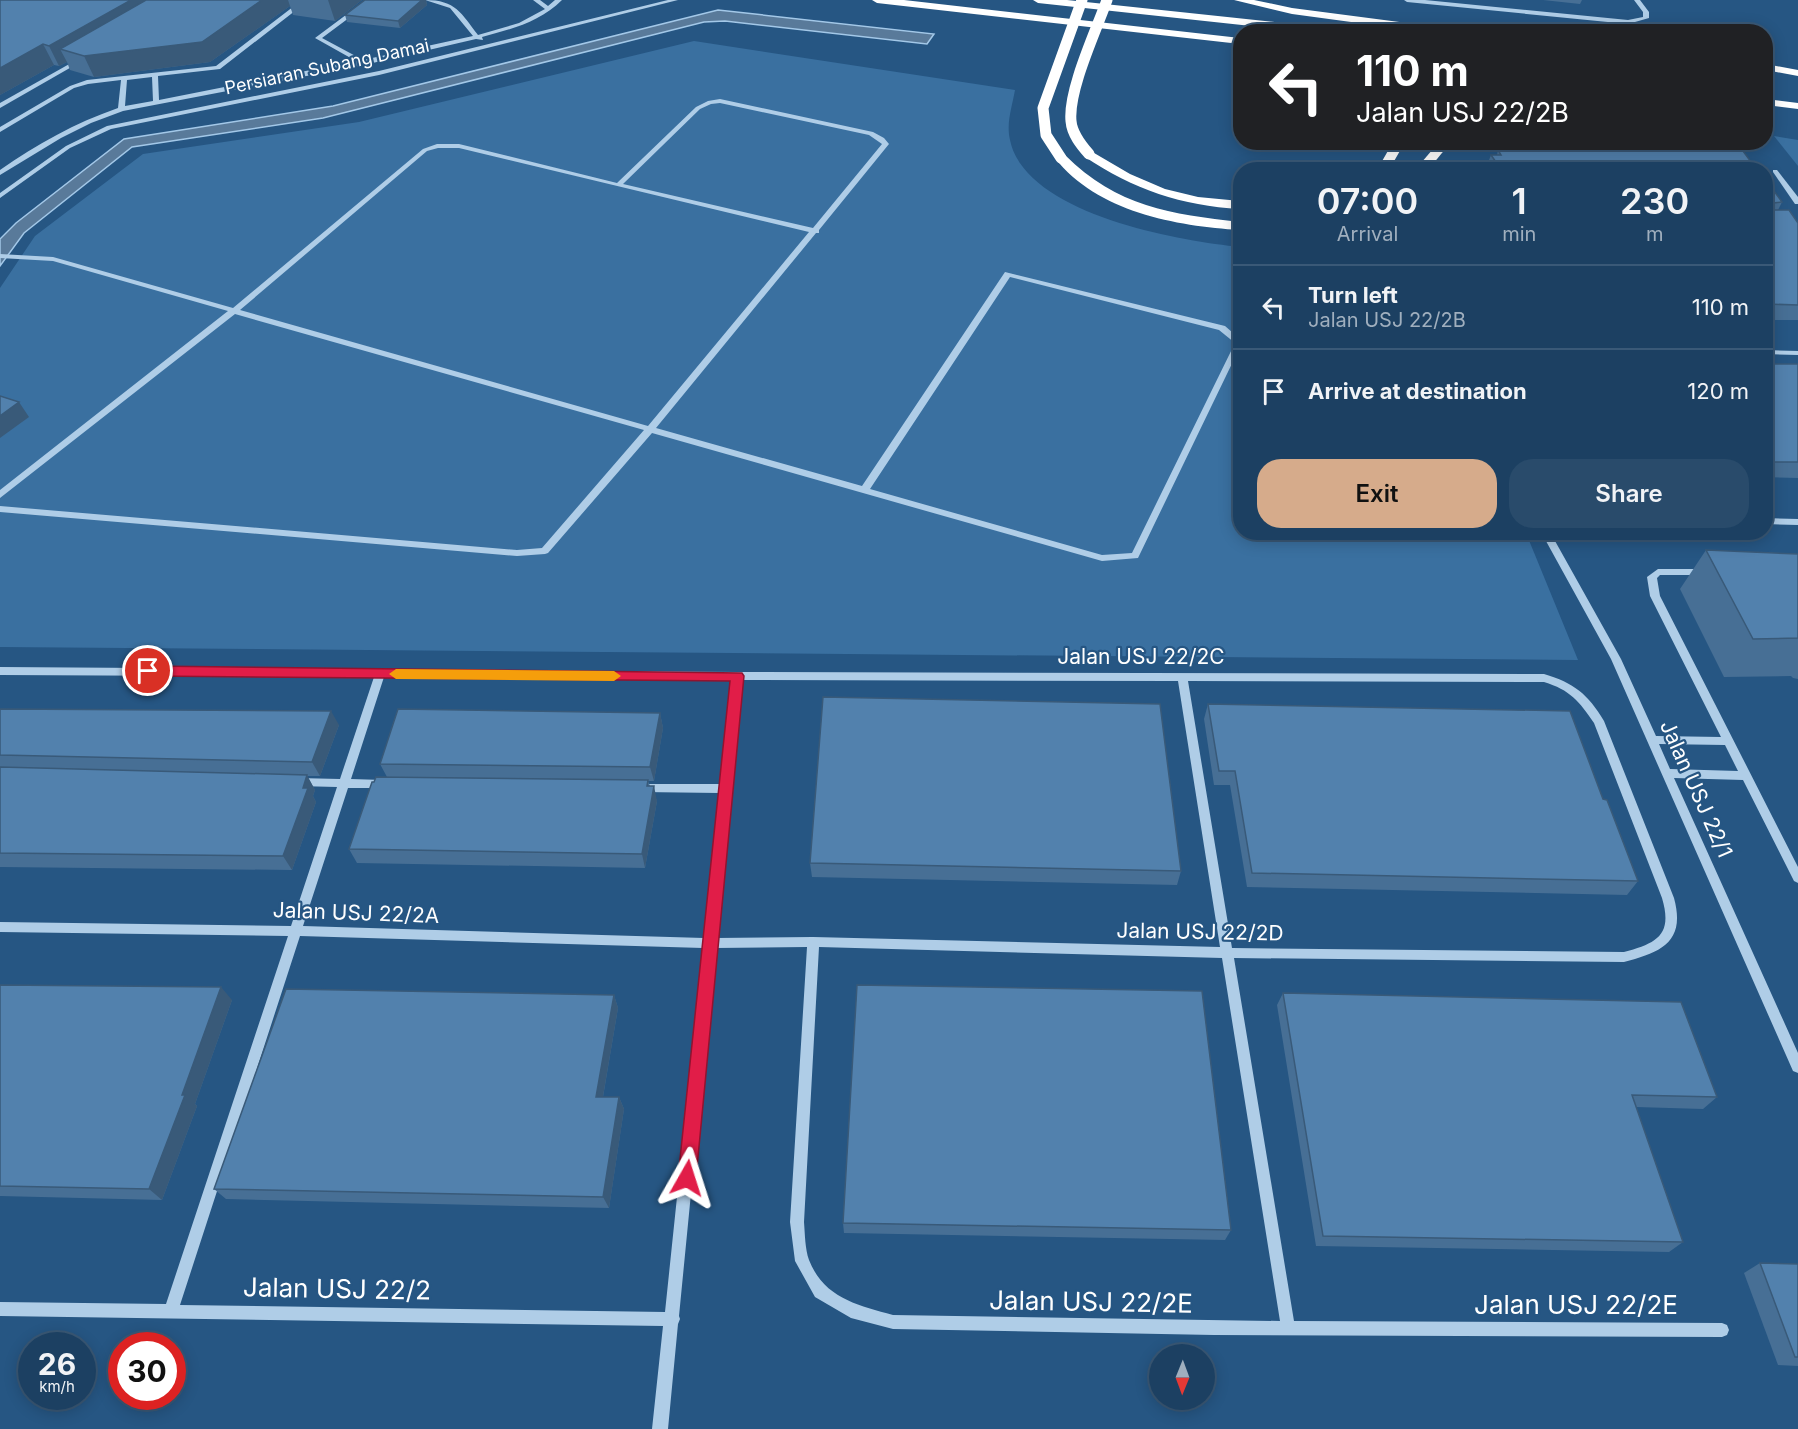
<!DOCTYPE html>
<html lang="en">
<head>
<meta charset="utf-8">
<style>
	body { margin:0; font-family:Inter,sans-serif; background:#294b6b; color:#f1f3f6; height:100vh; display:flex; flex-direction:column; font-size:22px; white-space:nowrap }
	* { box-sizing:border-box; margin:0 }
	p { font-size:20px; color:#a0afbe }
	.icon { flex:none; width:33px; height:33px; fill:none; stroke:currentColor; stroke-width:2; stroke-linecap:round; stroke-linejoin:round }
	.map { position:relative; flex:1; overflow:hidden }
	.sheet { position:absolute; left:1233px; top:162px; width:540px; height:378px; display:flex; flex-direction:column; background:#1c4062; border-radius:24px; box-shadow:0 3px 15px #0003,0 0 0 2px #3a5977 }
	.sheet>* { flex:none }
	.guide { position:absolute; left:1233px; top:24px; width:540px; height:126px; border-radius:24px; box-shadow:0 3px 15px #0003,0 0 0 2px #3a5977; background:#202124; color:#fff; overflow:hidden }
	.needle { width:39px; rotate:181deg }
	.fabs { position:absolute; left:1149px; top:1344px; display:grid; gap:12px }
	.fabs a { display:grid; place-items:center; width:66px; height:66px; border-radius:50%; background:#1c4062; box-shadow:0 3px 15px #0003,0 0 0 2px #3a5977; font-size:30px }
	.speed { position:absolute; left:18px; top:1332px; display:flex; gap:12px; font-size:30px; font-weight:700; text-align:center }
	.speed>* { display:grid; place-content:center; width:78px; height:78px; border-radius:50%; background:#1c4062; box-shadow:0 3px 15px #0003,0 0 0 2px #3a5977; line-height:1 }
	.speed small { font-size:15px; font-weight:400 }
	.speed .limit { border:9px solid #d22; background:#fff; color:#111 }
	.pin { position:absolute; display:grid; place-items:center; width:51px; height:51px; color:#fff; margin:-26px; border:3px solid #fff; border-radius:50%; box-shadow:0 2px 6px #0007 }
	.me { position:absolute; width:66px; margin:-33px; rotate:6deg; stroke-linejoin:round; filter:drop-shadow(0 0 4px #0008) }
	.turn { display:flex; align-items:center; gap:21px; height:126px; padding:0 24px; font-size:27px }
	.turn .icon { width:78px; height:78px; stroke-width:2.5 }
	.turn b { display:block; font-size:42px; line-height:51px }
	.eta { display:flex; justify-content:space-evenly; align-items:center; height:102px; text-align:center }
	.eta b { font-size:36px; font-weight:600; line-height:42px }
	.button { display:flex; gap:12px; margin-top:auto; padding:12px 24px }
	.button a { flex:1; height:69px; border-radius:24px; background:#d6ab8b; color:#111; font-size:24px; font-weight:600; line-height:69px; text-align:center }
	.button a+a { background:#294b6b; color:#f1f3f6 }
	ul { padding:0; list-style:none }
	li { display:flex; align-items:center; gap:18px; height:84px; padding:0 24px; border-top:2px solid #3a5977 }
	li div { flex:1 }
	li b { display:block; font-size:22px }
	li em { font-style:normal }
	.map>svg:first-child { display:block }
	.green { fill:#3a70a0 }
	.water { fill:#597a9a; stroke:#a3c8e8; stroke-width:1.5 }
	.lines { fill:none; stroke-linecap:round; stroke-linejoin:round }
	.minor { fill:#afcde7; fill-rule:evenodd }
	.highway { fill:#fff; fill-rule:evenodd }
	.highway-bridge { stroke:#fff; stroke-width:11 }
	.wall { fill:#476f95 }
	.shaded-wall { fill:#395a79 }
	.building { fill:#5281ad; stroke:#395a79; stroke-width:1.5 }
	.route { fill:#e11d48; stroke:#92132f; stroke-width:1.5 }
	.slow { fill:#f59e0b }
	.labels { text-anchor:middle; stroke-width:4.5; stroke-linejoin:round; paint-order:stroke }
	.far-street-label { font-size:18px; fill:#fff; stroke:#265683 }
	.street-label { font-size:21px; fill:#fff; stroke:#265683 }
	.near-street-label { font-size:26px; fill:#fff; stroke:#265683 }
</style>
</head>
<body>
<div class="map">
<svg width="1798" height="1429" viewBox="0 0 1798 1429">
	<rect width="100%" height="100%" fill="#265683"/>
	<g class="green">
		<path d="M 694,41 L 1015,90 C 1012,107 1006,123 1010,140 C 1025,214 1178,241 1240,247 L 1240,532 L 1526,533 L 1578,660 L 0,647 L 0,288 L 35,236 L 143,154 L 359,122 Z"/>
		<polygon points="1774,136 1798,140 1798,166"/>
	</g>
	<polygon class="water" points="718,10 934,34 927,44 725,21 704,22 323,118 132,147 24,233 0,266 0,239 16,223 124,139 333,106"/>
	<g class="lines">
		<g class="minor">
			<path d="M 302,0 L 309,0 L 220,69 L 158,76 L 159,100 L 356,61 L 315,38 L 366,0 L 373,0 L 322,38 L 363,60 L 473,36 L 450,8 L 425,0 C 456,0 461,13 478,35 L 519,23 L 545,9 L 533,0 L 540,0 L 548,6 L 555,0 L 562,0 C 540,22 512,29 482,37 L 483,40 L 476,39 L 364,65 L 123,111 L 91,123 L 61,138 L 0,175 L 0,170 C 37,144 75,123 118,108 L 121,80 L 88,84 L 74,88 L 0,132 L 0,127 L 70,86 L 87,80 L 216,66 ZM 152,77 L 153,101 L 125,106 L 127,80 Z"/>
			<polygon points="668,0 678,0 379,75 111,129 70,148 0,198 0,193 66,146 107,126 379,71"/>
			<polygon points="1404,0 1425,0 1628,20 1643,17 1643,12 1634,0 1640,0 1649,12 1649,18 1628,24 1407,2"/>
			<polygon points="1670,24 1756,28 1759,30 1749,32 1670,28 1657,32 1646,32"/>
			<polygon points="80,58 82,59 82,61 0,108 0,103"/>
			<path d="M 720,99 L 873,132 L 884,138 L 889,144 L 819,230 L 819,233 L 816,233 L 656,428 L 862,486 L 1005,272 L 1225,326 L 1240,339 L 1240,347 L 1138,558 L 1102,561 L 652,433 L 548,553 L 545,554 L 517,556 L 0,512 L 0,506 L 517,550 L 542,548 L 644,430 L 235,314 L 0,498 L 0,490 L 228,311 L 53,261 L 0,258 L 0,254 L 53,257 L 233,308 L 423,149 L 437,144 L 459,144 L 617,183 L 696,107 L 708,101 ZM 720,103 L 869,135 L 882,144 L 813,228 L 623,184 L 700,109 L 711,104 ZM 438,148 L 459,148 L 809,232 L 648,426 L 240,310 L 427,151 ZM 1010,277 L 1219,330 L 1235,343 L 1132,553 L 1102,555 L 870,489 Z"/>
			<polygon points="1773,170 1777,170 1798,197 1798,204 1795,204 1773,172"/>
			<polygon points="1766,350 1798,351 1798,355 1766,354"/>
			<polygon points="1766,518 1798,519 1798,525 1766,524"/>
			<path d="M 1541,532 L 1550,532 L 1621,659 L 1656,736 L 1721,737 L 1650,596 L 1647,577 L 1658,569 L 1704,569 L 1709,572 L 1704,575 L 1660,575 L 1657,578 L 1660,596 L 1798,867 L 1798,883 L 1794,881 L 1743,780 L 1674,778 L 1798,1053 L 1798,1073 L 1793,1071 L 1611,659 ZM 1659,744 L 1725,745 L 1738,771 L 1670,769 Z"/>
			<path d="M 0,667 L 737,672 L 1544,674 C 1574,683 1588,694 1604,721 L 1674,898 C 1686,942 1661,952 1624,962 L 1234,958 L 1294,1321 L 1722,1323 L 1727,1325 L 1729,1330 L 1727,1335 L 1722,1337 L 1214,1335 L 893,1329 L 851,1318 L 815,1297 L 795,1261 L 790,1222 L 807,947 L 715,948 L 679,1316 L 680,1319 L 678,1324 L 668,1429 L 652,1429 L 663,1326 L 0,1316 L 0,1302 L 166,1304 L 288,936 L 0,932 L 0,922 L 291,926 L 337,787 L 297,786 L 293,785 L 292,782 L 293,779 L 297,778 L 340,779 L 374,677 L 0,675 ZM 384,677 L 731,680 L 720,784 L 642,784 L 638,785 L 637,788 L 638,791 L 642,792 L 719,793 L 704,938 L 303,926 L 348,788 L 383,788 L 387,787 L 388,784 L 387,781 L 383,780 L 351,779 ZM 742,680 L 1178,681 L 1220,947 L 813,937 L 716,938 ZM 1188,681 L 1544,682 C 1570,690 1579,701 1594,723 L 1662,898 C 1673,935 1657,943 1624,952 L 1232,948 ZM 300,936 L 703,948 L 665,1312 L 180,1305 ZM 819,947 L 1222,958 L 1280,1321 L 893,1315 C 857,1305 824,1298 809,1260 C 805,1249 805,1234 804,1222 Z"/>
		</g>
		<g class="highway">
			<polygon points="872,0 904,0 1240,38 1240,44 877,3"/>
			<polygon points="1033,0 1067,0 1340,29 1345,32 1306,32 1038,3"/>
			<polygon points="1234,0 1254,0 1292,8 1453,29 1458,32 1425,32 1292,14"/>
			<polygon points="1766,64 1798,70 1798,76 1766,70"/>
			<polygon points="1766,99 1798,103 1798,109 1766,105"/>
			<polygon points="1389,142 1401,142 1401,149 1389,170 1377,170 1389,149"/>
			<polygon points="1439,142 1451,142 1428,170 1415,170"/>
			<path d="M 1089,150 L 1130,174 L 1165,189 L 1198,197 L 1240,201 L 1240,209 C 1182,206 1133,189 1085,157 L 1085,151 Z"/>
			<path d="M 1061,154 L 1065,155 C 1117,207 1171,214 1240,222 L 1240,230 C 1176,226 1097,212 1055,158 Z"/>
		</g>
		<g class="highway-bridge">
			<path d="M 1089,154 C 1081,145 1072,134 1071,121 C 1068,90 1096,31 1107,0"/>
			<polyline points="1061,158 1046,135 1043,108 1082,0"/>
		</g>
	</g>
	<g class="wall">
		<polygon points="0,0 362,0 335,21 293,15 290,6 210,62 94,77 70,70 67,62 59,66 54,65 0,95"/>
		<polygon points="365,0 426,0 427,5 400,28 347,22 345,15"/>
		<polygon points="1543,0 1582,0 1580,4"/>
		<polygon points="1498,150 1757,170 1485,170 1491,155 1497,155"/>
		<polygon points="1766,180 1782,202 1778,210 1798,223 1798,320 1766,320"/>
		<polygon points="1766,364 1798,364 1798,478 1766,477"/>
		<polygon points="1706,550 1798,554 1798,679 1793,678 1791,676 1724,677 1680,589"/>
		<polygon points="1208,704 1603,799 1638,881 1627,895 1247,887 1230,785 1214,785 1204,719"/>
		<polygon points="0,709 339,725 320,776 307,776 315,790 313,796 316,802 292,870 0,867"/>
		<polygon points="660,713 663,728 654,781 648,781 650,786 657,801 645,868 357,863 349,849 374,782 387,777 380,764"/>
		<polygon points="810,863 1181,871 1177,885 812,877"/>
		<polygon points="0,985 232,1000 195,1104 197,1106 162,1200 0,1196"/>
		<polygon points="1283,993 1717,1097 1703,1109 1636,1107 1683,1242 1669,1252 1316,1246 1277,1005"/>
		<polygon points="614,995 618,1008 603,1097 619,1097 624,1109 609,1208 226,1199 214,1189"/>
		<polygon points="843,1223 1231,1230 1225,1240 844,1233"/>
		<polygon points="1760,1263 1798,1264 1798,1366 1778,1365 1744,1273"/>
	</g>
	<g class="shaded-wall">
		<polygon points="131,0 174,0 60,49 67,62 59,66 49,46"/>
		<polygon points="262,0 288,0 290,6 210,62 94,77 84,56"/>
		<polygon points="328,0 362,0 335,21"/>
		<polygon points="422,0 426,0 427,5 400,28 398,21"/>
		<polygon points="43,44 54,65 0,95 0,68"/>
		<polygon points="19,402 29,417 0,438 0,416"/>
		<polygon points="331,711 339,725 320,776 312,762"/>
		<polygon points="660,713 663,728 654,781 650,767"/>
		<polygon points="307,775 315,790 313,796 316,802 292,870 283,856 303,788"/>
		<polygon points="654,786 657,801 645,868 642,854"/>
		<polygon points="221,987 232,1000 195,1104 197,1106 162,1200 149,1189 182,1095"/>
		<polygon points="614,995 618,1008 601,1108 596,1097"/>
		<polygon points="619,1097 624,1109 609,1208 603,1197"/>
	</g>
	<g class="building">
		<polygon points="0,0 131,0 49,46 43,44 0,68"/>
		<polygon points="146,0 262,0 202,42 84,56 60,49"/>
		<polygon points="365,0 422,0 398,21 345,15"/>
		<polygon points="1498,150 1743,151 1757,170 1491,170 1488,162 1496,162 1491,155 1501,155"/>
		<polygon points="1766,180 1782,202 1773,203 1773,210 1789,210 1798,223 1798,305 1766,304"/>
		<rect x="1766" y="364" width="32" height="98"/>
		<polygon points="0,396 19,402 0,416"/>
		<polygon points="1706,550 1798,554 1798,638 1753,639"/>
		<polygon points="823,697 1160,704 1181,871 810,863"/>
		<polygon points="1208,704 1570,711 1603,799 1607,800 1638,881 1252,873 1235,771 1219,771"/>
		<polygon points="0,709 331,711 312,762 0,755"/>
		<polygon points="398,709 660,713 650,767 380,764"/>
		<polygon points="0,767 307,775 303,788 308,788 283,856 0,853"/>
		<polygon points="376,777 648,780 647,786 654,786 642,854 349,849 372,782 374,782"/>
		<polygon points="0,985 221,987 182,1095 185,1095 149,1189 0,1186"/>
		<polygon points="857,985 1202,991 1231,1230 843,1223"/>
		<polygon points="286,989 614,995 596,1097 619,1097 603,1197 214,1189"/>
		<polygon points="1283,993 1681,1002 1717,1097 1632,1095 1683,1242 1323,1236"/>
		<polygon points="1760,1263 1798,1264 1798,1357 1795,1357"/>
	</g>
	<polygon class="route" points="148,666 742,673 744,676 696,1178 693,1184 687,1187 681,1184 678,1178 730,681 148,676 141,671"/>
	<polygon class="slow" points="396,669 614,671 621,676 614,681 396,679 389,674"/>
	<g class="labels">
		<g class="far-street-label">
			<text transform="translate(327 67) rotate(-12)" y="6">Persiaran Subang Damai</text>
		</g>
		<g class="street-label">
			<text x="1141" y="664">Jalan USJ 22/2C</text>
			<text transform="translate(1696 789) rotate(66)" y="7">Jalan USJ 22/1</text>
			<text transform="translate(356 913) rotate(2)" y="7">Jalan USJ 22/2A</text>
			<text transform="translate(1200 932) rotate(1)" y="7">Jalan USJ 22/2D</text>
		</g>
		<g class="near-street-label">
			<text transform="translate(337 1289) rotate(1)" y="9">Jalan USJ 22/2</text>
			<text transform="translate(1091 1302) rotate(1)" y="9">Jalan USJ 22/2E</text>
			<text x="1576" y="1314">Jalan USJ 22/2E</text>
		</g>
	</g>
</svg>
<div class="fabs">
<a><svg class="needle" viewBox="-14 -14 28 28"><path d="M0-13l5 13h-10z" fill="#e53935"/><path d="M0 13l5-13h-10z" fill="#a0afbe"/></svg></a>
</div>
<div class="speed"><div>26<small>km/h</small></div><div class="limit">30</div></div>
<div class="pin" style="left:148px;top:671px;background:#d93025"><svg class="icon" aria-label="arrive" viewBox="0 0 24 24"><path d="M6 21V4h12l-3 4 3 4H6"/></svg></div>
<svg class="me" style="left:687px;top:1178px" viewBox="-20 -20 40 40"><path d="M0-17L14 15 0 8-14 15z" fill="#e11d48" stroke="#fff" stroke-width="4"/></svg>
<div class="guide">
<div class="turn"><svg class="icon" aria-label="left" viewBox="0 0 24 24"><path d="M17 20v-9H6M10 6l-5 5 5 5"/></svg><div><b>110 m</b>Jalan USJ 22/2B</div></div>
</div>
<section class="sheet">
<div class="eta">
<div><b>07:00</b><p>Arrival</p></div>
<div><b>1</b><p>min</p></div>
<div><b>230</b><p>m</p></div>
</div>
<ul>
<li><svg class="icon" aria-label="left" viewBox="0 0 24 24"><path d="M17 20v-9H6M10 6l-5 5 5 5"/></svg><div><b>Turn left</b><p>Jalan USJ 22/2B</p></div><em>110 m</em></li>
<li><svg class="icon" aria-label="arrive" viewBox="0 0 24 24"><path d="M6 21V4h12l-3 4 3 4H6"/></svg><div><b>Arrive at destination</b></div><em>120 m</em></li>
</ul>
<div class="button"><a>Exit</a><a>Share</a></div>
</section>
</div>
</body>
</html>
